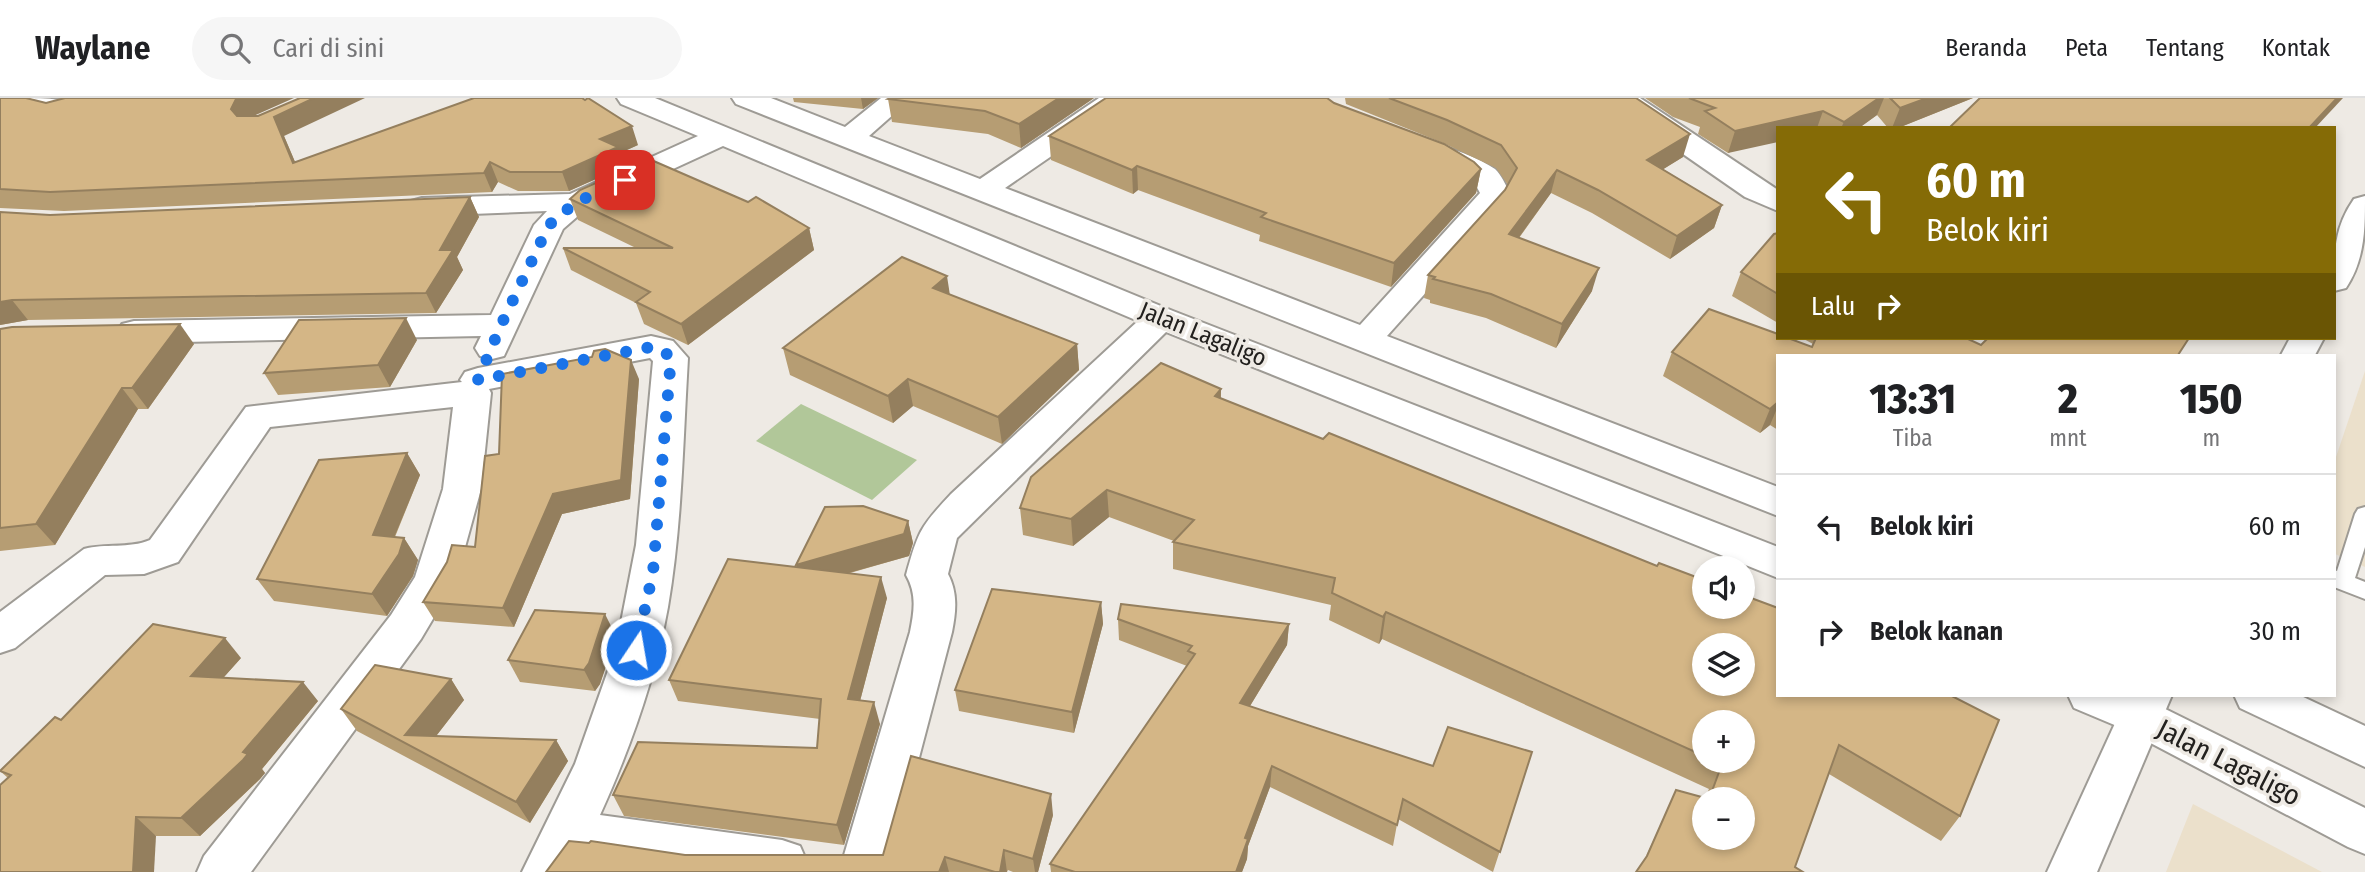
<!DOCTYPE html>
<html lang="id">
<head>
<meta charset="utf-8">
<style>
	body { margin:0; font-family:"Fira Sans Condensed",sans-serif; background:#f6f6f6; color:#202124; height:100vh; display:flex; flex-direction:column; font-size:26px; white-space:nowrap }
	* { box-sizing:border-box; margin:0 }
	p { font-size:23px; color:#757577 }
	.icon { flex:none; width:38px; height:38px; fill:none; stroke:currentColor; stroke-width:2; stroke-linecap:round; stroke-linejoin:round }
	.map { position:relative; flex:1; overflow:hidden }
	.drawer { position:absolute; left:1776px; top:256px; width:560px; height:343px; display:flex; flex-direction:column; background:#fff; border-radius:0px; box-shadow:0 4px 10px #0003 }
	.drawer>* { flex:none }
	.top-card { position:absolute; left:1776px; top:28px; width:560px; height:214px; border-radius:0px; box-shadow:0 4px 10px #0003; background:#856b06; color:#fff; overflow:hidden }
	.buttons { position:absolute; left:1692px; top:458px; display:grid; gap:14px }
	.buttons a { display:grid; place-items:center; width:63px; height:63px; border-radius:50%; background:#fff; box-shadow:0 4px 10px #0003; font-size:35px }
	.pin { position:absolute; display:grid; place-items:center; width:60px; height:60px; color:#fff; margin:-30px; border-radius:14px; box-shadow:0 4px 10px #0006 }
	.me { position:absolute; width:77px; margin:-38px; rotate:12deg; stroke-linejoin:round; filter:drop-shadow(0 0 5px #0008) }
	.turn { display:flex; align-items:center; gap:24px; height:147px; padding:0 35px; font-size:32px }
	.turn .icon { width:91px; height:91px; stroke-width:2.5 }
	.turn b { display:block; font-size:49px; line-height:60px }
	.then { display:flex; align-items:center; height:66px; padding:0 35px; background:#0003; gap:14px; font-size:26px }
	.eta { display:flex; justify-content:space-evenly; align-items:center; height:119px; text-align:center }
	.eta b { font-size:42px; font-weight:800; line-height:49px }
	ul { padding:0; list-style:none }
	li { display:flex; align-items:center; gap:21px; height:105px; padding:0 35px; border-top:2px solid #e0e0e0 }
	li div { flex:1 }
	li b { display:block; font-size:26px }
	li em { font-style:normal }
	header { display:flex; align-items:center; gap:42px; box-sizing:border-box; height:98px; padding:0 35px; background:#fff; border-bottom:2px solid #e0e0e0 }
	header strong { font-size:33px }
	nav { display:flex; gap:38px; margin-inline-start:auto; font-size:24px }
	.search { width:490px; height:63px; background:#f6f6f6; display:flex; align-items:center; gap:18px; box-sizing:border-box; padding:0 24px; border-radius:38px; color:#757577; font-size:26px }
	.map>svg:first-child { display:block }
	.commercial { fill:#ebe0cb }
	.green { fill:#b1c799 }
	.lines { fill:none; stroke-linecap:round; stroke-linejoin:round }
	.service-casing { stroke:#9e9b95; stroke-width:4 }
	.minor-casing { stroke:#9e9b95; stroke-width:4 }
	.tertiary-casing { stroke:#9e9b95; stroke-width:4 }
	.service { fill:#fff; fill-rule:evenodd }
	.minor { fill:#fff; fill-rule:evenodd }
	.tertiary { fill:#fff; fill-rule:evenodd }
	.wall { fill:#b69d73; fill-rule:evenodd }
	.shaded-wall { fill:#947f5e }
	.building { fill:#d4b686; stroke:#947f5e; stroke-width:2; fill-rule:evenodd }
	.route { stroke:#1a73e8; stroke-width:12; stroke-dasharray:0 21.6 }
	.labels { text-anchor:middle; stroke-width:7; stroke-linejoin:round; paint-order:stroke }
	.street-label { font-size:24px; fill:#22201e; stroke:#eeeae4 }
	.near-street-label { font-size:28px; fill:#22201e; stroke:#eeeae4 }
</style>
</head>
<body>
<header>
<strong>Waylane</strong>
<div class="search"><svg class="icon" aria-label="search" viewBox="0 0 24 24"><circle cx="10" cy="10" r="6"/><path d="M15 15l6 6"/></svg>Cari di sini</div>
<nav><a>Beranda</a><a>Peta</a><a>Tentang</a><a>Kontak</a></nav>
</header>
<div class="map">
<svg width="2365" height="774" viewBox="0 0 2365 774">
	<rect width="100%" height="100%" fill="#eeeae4"/>
	<g class="commercial">
		<polygon points="2365,273 2365,469 2335,456 2335,362"/>
		<polygon points="2193,706 2322,774 2166,774"/>
	</g>
	<polygon class="green" points="801,306 917,362 872,402 756,343"/>
	<g class="lines">
		<g class="service-casing">
			<polygon id="service" points="2365,409 2365,449 2355,480 2365,484 2365,501 2334,489 2334,472 2337,473 2355,416 2358,411"/>
		</g>
		<g class="minor-casing">
			<g id="minor">
				<path d="M 20,0 C 38,0 72,0 83,10 L 79,16 L 69,18 L 24,6 Z"/>
				<path d="M 617,0 L 655,0 L 1173,213 L 1778,449 L 1778,480 L 1166,234 L 957,440 L 948,476 C 958,495 956,514 952,534 L 889,774 L 839,774 L 910,534 C 914,514 917,496 906,477 C 918,434 920,429 951,396 L 1138,223 L 723,48 L 586,111 L 563,131 L 504,258 L 492,261 L 480,258 L 475,250 L 481,238 L 134,245 L 122,242 L 117,234 L 122,226 L 134,223 L 491,217 L 534,127 L 547,113 L 422,118 L 411,115 L 407,109 L 411,103 L 422,100 L 570,96 L 698,38 L 621,6 Z"/>
				<path d="M 732,0 L 771,0 L 845,29 L 881,0 L 912,0 L 869,38 L 980,81 L 1099,0 L 1131,0 L 1127,6 L 1005,90 L 1360,227 L 1480,95 L 1474,84 L 1421,59 L 1417,53 L 1421,47 C 1438,43 1480,60 1495,71 C 1501,76 1506,88 1510,95 L 1498,114 L 1387,238 L 1778,389 L 1778,418 L 736,6 Z"/>
				<polygon points="1607,0 1640,0 1778,92 1778,113 1745,99 1611,6"/>
				<path d="M 651,238 L 673,243 L 688,260 C 683,343 682,427 668,509 C 655,581 630,651 600,717 L 782,742 L 800,748 L 807,764 L 802,774 L 696,774 L 581,757 L 573,774 L 522,774 L 575,666 L 616,550 L 636,447 L 653,263 L 650,260 L 489,291 L 491,295 L 481,391 L 456,482 L 421,541 L 251,774 L 197,774 L 204,758 L 391,517 L 415,479 L 443,391 L 453,309 L 270,329 L 178,464 L 144,476 L 105,477 L 15,550 L 0,555 L 0,514 L 84,451 C 105,445 129,451 150,442 L 246,309 L 462,284 L 460,282 L 465,274 L 478,270 Z"/>
				<polygon points="2068,597 2137,597 2365,710 2365,756 2348,749 2124,631 2074,610"/>
				<polygon points="2234,597 2299,597 2365,628 2365,669 2240,610"/>
			</g>
		</g>
		<g class="tertiary-casing">
			<g id="tertiary">
				<path d="M 2365,98 C 2365,131 2365,161 2346,190 L 2334,193 C 2334,158 2333,131 2354,101 Z"/>
				<polygon points="2290,240 2324,240 2315,257 2281,257"/>
				<polygon points="2128,597 2172,597 2097,774 2047,774"/>
			</g>
		</g>
		<use href="#service" class="service"/>
		<use href="#minor" class="minor"/>
		<use href="#tertiary" class="tertiary"/>
	</g>
	<g class="wall">
		<polygon points="0,0 46,5 252,18 284,38 295,64 638,47 620,55 625,68 569,93 518,93 498,84 492,94 64,113 0,110"/>
		<polygon points="793,0 878,0 863,11 794,4"/>
		<polygon points="890,0 1094,0 1021,50 988,36 892,24 888,1"/>
		<polygon points="1345,0 1636,0 1683,59 1663,71 1722,107 1714,130 1670,161 1592,115 1551,95 1519,140 1592,193 1556,250 1486,220 1430,205 1430,202 1424,200 1428,177 1505,92 1508,87 1496,70 1443,45 1346,6"/>
		<polygon points="1645,0 1973,0 1898,30 1888,30 1877,17 1859,30 1778,30 1728,55 1698,36 1700,29 1673,19"/>
		<polygon points="1334,5 1481,71 1476,95 1391,189 1259,143 1260,137 1138,92 1133,96 1051,62 1049,38"/>
		<polygon points="470,99 479,119 457,159 463,172 436,215 28,222 0,227 50,117"/>
		<polygon points="570,101 809,130 814,152 688,247 644,226 636,205 571,172 563,150 636,150 578,122"/>
		<polygon points="1778,135 1778,225 1732,198 1741,174"/>
		<polygon points="950,197 1077,246 1079,272 1002,346 913,308 893,325 790,277 783,250"/>
		<polygon points="0,231 194,246 148,311 138,311 55,447 0,453"/>
		<polygon points="1802,240 1966,240 1981,247 2189,240 1778,257 1778,332 1770,327 1760,335 1663,278 1672,254 1812,249 1813,246"/>
		<polygon points="417,242 390,289 278,297 264,275"/>
		<polygon points="639,281 630,401 562,416 514,529 435,523 423,504 475,449 499,356"/>
		<path d="M 1221,291 L 1221,300 L 1323,341 L 1960,718 L 1941,743 L 1829,676 L 1644,763 L 1676,692 L 1705,700 L 1709,691 L 1382,541 L 1379,546 L 1329,522 L 1331,507 L 1173,471 L 1173,444 L 1174,443 L 1109,419 L 1073,448 L 1023,437 L 1020,410 ZM 1704,625 L 1743,663 L 1704,663 Z"/>
		<polygon points="407,355 420,377 395,439 404,440 418,462 413,478 387,518 274,503 257,481"/>
		<polygon points="908,423 913,445 909,458 850,475 887,500 860,603 880,626 844,747 624,718 613,697 817,650 820,621 678,603 669,582"/>
		<polygon points="1101,504 1103,526 1074,635 959,613 955,592"/>
		<polygon points="1118,521 1289,526 1287,547 1250,608 1433,668 1532,654 1493,774 1398,721 1393,748 1270,689 1248,748 1247,761 1242,774 1051,774 1050,766 1187,568 1119,542"/>
		<polygon points="616,538 600,586 595,593 520,584 508,562"/>
		<polygon points="241,560 223,580 318,603 262,671 265,675 260,681 200,738 156,738 8,680 0,673 61,622"/>
		<polygon points="451,581 464,602 436,638 556,642 568,663 530,725 357,633 341,611"/>
		<polygon points="1053,717 1038,774 1013,774 1008,772 1007,774 546,774 685,757 883,757"/>
	</g>
	<g class="shaded-wall">
		<polygon points="240,0 294,0 247,21 242,30 231,11 236,1"/>
		<polygon points="314,0 365,0 284,38 304,85 293,65 274,19"/>
		<polygon points="861,0 878,0 863,11"/>
		<polygon points="1059,0 1094,0 1021,50 1019,26"/>
		<polygon points="1879,0 1884,0 1877,17 1859,30 1841,30 1844,24"/>
		<polygon points="1927,0 1973,0 1898,30 1892,30 1900,10"/>
		<polygon points="2337,0 2343,0 2315,30 2309,30"/>
		<polygon points="1823,13 1817,30 1778,30 1778,44 1728,55 1735,33"/>
		<polygon points="632,28 638,47 620,55 625,68 569,93 562,74 600,41"/>
		<polygon points="1690,36 1683,59 1641,85 1647,62"/>
		<polygon points="490,64 498,84 492,94 484,75"/>
		<polygon points="1137,68 1138,92 1133,96 1132,72"/>
		<polygon points="1481,71 1476,95 1391,189 1394,165"/>
		<polygon points="1557,72 1551,95 1504,160 1509,136"/>
		<polygon points="470,99 479,119 457,159 463,172 436,215 426,195 440,152"/>
		<polygon points="1722,107 1714,130 1670,161 1677,138"/>
		<polygon points="809,130 814,152 688,247 681,226"/>
		<polygon points="1599,170 1592,193 1556,250 1562,226"/>
		<polygon points="947,178 951,204 933,190"/>
		<polygon points="12,202 28,222 0,227 0,204"/>
		<polygon points="406,220 417,242 390,289 378,267"/>
		<polygon points="180,226 194,246 148,311 132,290"/>
		<polygon points="1077,246 1079,272 1002,346 998,319"/>
		<polygon points="631,262 639,281 630,401 562,416 514,529 503,510 553,396"/>
		<polygon points="908,281 913,308 893,325 888,298"/>
		<polygon points="122,290 138,311 55,447 36,426"/>
		<polygon points="1221,291 1220,318 1215,298"/>
		<polygon points="1778,304 1778,308 1770,327 1760,335 1770,311"/>
		<polygon points="407,355 420,377 386,459 373,437"/>
		<polygon points="1107,392 1109,419 1073,448 1071,421"/>
		<polygon points="908,423 913,445 909,458 802,488 796,467"/>
		<polygon points="404,440 418,462 413,478 387,518 372,496"/>
		<polygon points="881,479 887,500 855,622 848,601"/>
		<polygon points="1101,504 1103,526 1074,635 1072,614"/>
		<polygon points="1386,514 1382,541 1379,546 1383,519"/>
		<polygon points="605,516 616,538 600,586 595,593 584,572"/>
		<polygon points="1289,526 1287,547 1239,626 1240,605"/>
		<polygon points="225,540 241,560 208,597 191,578"/>
		<polygon points="451,581 464,602 423,655 405,637"/>
		<polygon points="303,584 318,603 262,671 265,675 260,681 200,738 181,720 243,654"/>
		<polygon points="874,604 880,626 844,747 837,727"/>
		<polygon points="556,642 568,663 530,725 516,704"/>
		<polygon points="1272,668 1270,689 1248,748 1247,761 1242,774 1236,774 1245,740"/>
		<polygon points="1051,696 1053,717 1038,774 1035,774 1033,761"/>
		<polygon points="136,719 156,738 154,774 133,774"/>
		<polygon points="1004,752 1007,774 1000,774"/>
		<polygon points="945,759 949,774 939,774"/>
	</g>
	<g class="building">
		<polygon points="0,0 26,0 46,5 65,0 240,0 236,1 231,11 237,18 258,18 300,0 314,0 274,19 293,65 474,0 582,0 585,2 588,0 632,28 600,41 618,49 562,74 510,74 490,64 484,75 50,94 0,91"/>
		<polygon points="890,0 1059,0 1019,26 985,13 888,1"/>
		<polygon points="1106,0 1327,0 1334,5 1444,46 1474,64 1481,71 1394,165 1261,119 1266,115 1137,68 1132,72 1049,38"/>
		<polygon points="1389,0 1636,0 1690,36 1647,62 1722,107 1677,138 1598,92 1557,72 1509,136 1599,170 1562,226 1491,196 1433,181 1435,179 1428,177 1505,92 1517,70 1501,47 1447,22"/>
		<polygon points="1689,0 1879,0 1844,24 1823,13 1735,33 1705,13 1715,10"/>
		<polygon points="1890,0 1927,0 1900,10"/>
		<polygon points="1980,0 2337,0 2309,30 1949,30"/>
		<polygon points="649,61 748,104 756,99 809,130 681,226 636,204 650,194 563,150 673,150 570,101 580,92"/>
		<polygon points="470,99 440,152 453,152 426,195 12,202 0,204 0,114 50,117"/>
		<polygon points="1778,135 1778,196 1741,174 1774,136"/>
		<polygon points="902,159 947,178 933,190 1077,246 998,319 908,281 888,298 783,250"/>
		<polygon points="1709,211 1778,236 1778,240 1788,240 1812,249 1816,240 1966,240 1981,247 1988,240 2189,240 2178,257 1778,257 1778,304 1770,311 1672,254"/>
		<polygon points="406,220 378,267 264,275 299,222"/>
		<polygon points="180,226 132,290 122,290 36,426 0,430 0,231 12,229"/>
		<polygon points="605,251 631,262 621,382 553,396 503,510 423,504 447,464 452,447 475,449 485,358 499,356 502,276 592,259 594,253"/>
		<path d="M 1161,265 L 1221,291 L 1215,298 L 1323,341 L 1329,335 L 1657,468 L 1659,465 L 1704,482 L 1704,509 L 1743,509 L 1743,497 L 1778,510 L 1778,597 L 1950,597 L 1999,622 L 1960,718 L 1839,647 L 1795,769 L 1803,774 L 1636,774 L 1647,758 L 1676,692 L 1709,701 L 1722,666 L 1717,663 L 1743,663 L 1743,625 L 1704,625 L 1704,658 L 1386,514 L 1383,519 L 1332,495 L 1335,480 L 1173,444 L 1194,422 L 1107,392 L 1071,421 L 1020,410 L 1031,379 ZM 1704,548 L 1743,548 L 1743,586 L 1704,586 ZM 1704,702 L 1743,702 L 1743,740 L 1704,740 Z"/>
		<polygon points="407,355 373,437 404,440 399,456 372,496 257,481 319,362"/>
		<polygon points="863,408 908,423 904,436 796,467 825,409"/>
		<polygon points="728,461 881,479 848,601 874,604 837,727 613,697 638,644 817,650 821,601 669,582"/>
		<polygon points="992,491 1101,504 1072,614 955,592"/>
		<polygon points="1121,506 1289,526 1240,605 1433,668 1448,629 1532,654 1500,754 1403,701 1397,727 1272,668 1245,740 1248,741 1236,774 1075,774 1050,766 1195,556 1188,553 1192,548 1118,521"/>
		<polygon points="535,512 605,516 589,565 584,572 508,562"/>
		<polygon points="153,526 225,540 191,578 303,584 243,654 248,656 243,662 181,720 136,719 133,774 0,774 0,687 11,677 0,673 55,619 61,622"/>
		<polygon points="375,567 451,581 405,637 556,642 516,704 341,611"/>
		<polygon points="911,658 1051,696 1033,761 1004,752 1000,774 995,774 945,759 939,774 546,774 569,743 589,745 591,743 685,757 883,757"/>
	</g>
	<g class="lines">
		<polyline class="route" points="625,82 575,105 549,127 501,227 478,282 651,249 661,251 671,260 653,474 636,552"/>
	</g>
	<g class="labels">
		<g class="street-label">
			<text transform="translate(1203 236) rotate(22)" y="8">Jalan Lagaligo</text>
		</g>
		<g class="near-street-label">
			<text transform="translate(2229 664) rotate(27)" y="10">Jalan Lagaligo</text>
		</g>
	</g>
</svg>
<div class="buttons">
<a><svg class="icon" aria-label="sound" viewBox="0 0 24 24"><path d="M4 9h4l5-4v14l-5-4H4zM17 9q2 3 0 6"/></svg></a>
<a><svg class="icon" aria-label="layers" viewBox="0 0 24 24"><path d="M12 4l9 5-9 5-9-5zM3 14l9 5 9-5"/></svg></a>
<a>+</a>
<a>−</a>
</div>
<div class="pin" style="left:625px;top:82px;background:#d93025"><svg class="icon" aria-label="arrive" viewBox="0 0 24 24"><path d="M6 21V4h12l-3 4 3 4H6"/></svg></div>
<svg class="me" style="left:636px;top:552px" viewBox="-20 -20 40 40"><circle r="17" fill="#1a73e8" stroke="#fff" stroke-width="3"/><path d="M0-11L8 9 0 5-8 9z" fill="#fff"/></svg>
<div class="top-card">
<div class="turn"><svg class="icon" aria-label="left" viewBox="0 0 24 24"><path d="M17 20v-9H6M10 6l-5 5 5 5"/></svg><div><b>60 m</b>Belok kiri</div></div>
<div class="then">Lalu<svg class="icon" aria-label="right" viewBox="0 0 24 24"><path d="M7 20v-9h11M14 6l5 5-5 5"/></svg></div>
</div>
<section class="drawer">
<div class="eta">
<div><b>13:31</b><p>Tiba</p></div>
<div><b>2</b><p>mnt</p></div>
<div><b>150</b><p>m</p></div>
</div>
<ul>
<li><svg class="icon" aria-label="left" viewBox="0 0 24 24"><path d="M17 20v-9H6M10 6l-5 5 5 5"/></svg><div><b>Belok kiri</b></div><em>60 m</em></li>
<li><svg class="icon" aria-label="right" viewBox="0 0 24 24"><path d="M7 20v-9h11M14 6l5 5-5 5"/></svg><div><b>Belok kanan</b></div><em>30 m</em></li>
</ul>
</section>
</div>
</body>
</html>
